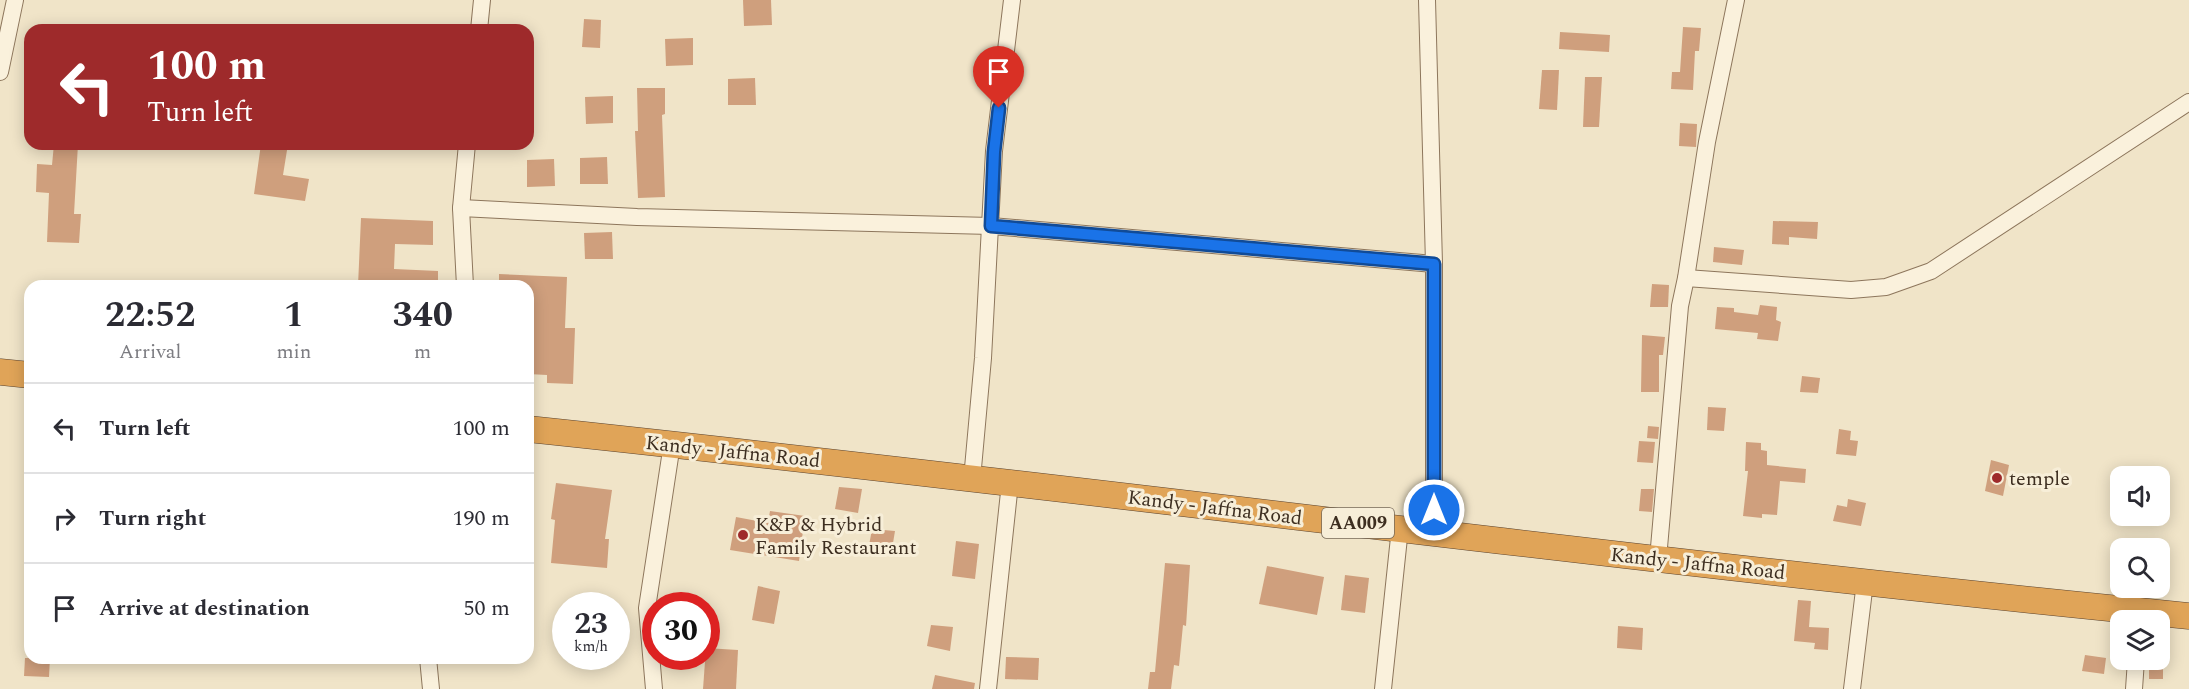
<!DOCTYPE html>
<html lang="en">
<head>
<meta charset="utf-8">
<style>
	body { margin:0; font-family:Spectral,serif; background:#f2f2f3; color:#2b2b33; height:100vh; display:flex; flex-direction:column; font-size:22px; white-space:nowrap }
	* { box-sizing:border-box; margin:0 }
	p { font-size:20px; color:#7c7c81 }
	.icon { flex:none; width:33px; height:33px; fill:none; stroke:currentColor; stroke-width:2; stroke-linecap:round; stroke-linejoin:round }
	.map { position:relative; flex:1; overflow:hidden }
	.side { position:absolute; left:24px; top:280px; width:510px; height:384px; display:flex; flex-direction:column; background:#fff; border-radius:18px; box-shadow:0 3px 15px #0003 }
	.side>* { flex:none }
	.banner { position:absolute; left:24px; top:24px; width:510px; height:126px; border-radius:18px; box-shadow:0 3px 15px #0003; background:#9e2a2b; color:#fff; overflow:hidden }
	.tools { position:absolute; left:2110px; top:466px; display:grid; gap:12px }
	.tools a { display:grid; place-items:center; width:60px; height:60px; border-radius:12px; background:#fff; box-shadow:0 3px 15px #0003; font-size:30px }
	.speed { position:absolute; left:552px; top:592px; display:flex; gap:12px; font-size:30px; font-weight:700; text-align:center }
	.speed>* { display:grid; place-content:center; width:78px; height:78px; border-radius:50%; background:#fff; box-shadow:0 3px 15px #0003; line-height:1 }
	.speed small { font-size:15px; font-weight:400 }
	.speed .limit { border:9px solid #d22; background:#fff; color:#111 }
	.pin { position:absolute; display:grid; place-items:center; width:51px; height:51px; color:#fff; margin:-62px -26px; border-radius:50% 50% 50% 0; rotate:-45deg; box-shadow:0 0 6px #0007 }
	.pin .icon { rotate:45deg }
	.me { position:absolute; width:66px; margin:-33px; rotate:0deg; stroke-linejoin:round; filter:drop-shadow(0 0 4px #0008) }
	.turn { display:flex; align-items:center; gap:21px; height:126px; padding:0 24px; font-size:27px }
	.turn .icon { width:78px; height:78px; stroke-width:2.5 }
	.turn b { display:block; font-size:42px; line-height:51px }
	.eta { display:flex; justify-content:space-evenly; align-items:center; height:102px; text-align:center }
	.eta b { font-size:36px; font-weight:700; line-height:42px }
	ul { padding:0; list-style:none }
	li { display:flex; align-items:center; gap:18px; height:90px; padding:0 24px; border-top:2px solid #e1e1e2 }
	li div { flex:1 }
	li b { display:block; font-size:22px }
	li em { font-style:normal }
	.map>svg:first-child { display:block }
	.building { fill:#cf9f7d }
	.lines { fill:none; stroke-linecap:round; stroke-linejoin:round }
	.minor-casing { stroke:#8d765c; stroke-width:18 }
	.highway-casing { stroke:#5b4430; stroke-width:27 }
	.minor { stroke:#faf1dc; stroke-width:16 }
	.highway { stroke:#e0a458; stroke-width:26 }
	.route-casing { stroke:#114b97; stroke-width:15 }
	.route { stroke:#1a73e8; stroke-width:10 }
	.poi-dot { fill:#9e2a2b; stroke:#f7eed8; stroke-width:2 }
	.labels { text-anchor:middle; stroke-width:6; stroke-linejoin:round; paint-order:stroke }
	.shield { fill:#f7eed8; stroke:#756857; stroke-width:1.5 }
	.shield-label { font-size:18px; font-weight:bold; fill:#3d2e20 }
	.street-label { font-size:20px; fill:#3d2e20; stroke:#f7eed8 }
	.poi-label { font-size:20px; fill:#3d2e20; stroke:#f7eed8; text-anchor:start }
</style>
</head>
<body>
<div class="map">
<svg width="2189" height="689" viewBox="0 0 2189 689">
	<rect width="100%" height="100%" fill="#f0e4c8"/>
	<g class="building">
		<polygon points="743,0 771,0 772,25 744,26"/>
		<polygon points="584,19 601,20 600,48 582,47"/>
		<polygon points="1683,27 1701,28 1699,51 1695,51 1693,90 1671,89 1672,72 1680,72"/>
		<polygon points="1560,32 1610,35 1609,52 1559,49"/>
		<polygon points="693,38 693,65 666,66 665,39"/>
		<polygon points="1542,70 1559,70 1557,110 1539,109"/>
		<polygon points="1585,77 1602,77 1599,127 1583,127"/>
		<polygon points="755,78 756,105 728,105 728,79"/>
		<polygon points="637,88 665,88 665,114 662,115 665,197 638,198 635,131 638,131"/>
		<polygon points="613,96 613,123 586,124 585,97"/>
		<polygon points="1680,123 1697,124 1696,147 1679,146"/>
		<polygon points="54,144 78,144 74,214 81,214 79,243 47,242 49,193 36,192 37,164 52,165"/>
		<polygon points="261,144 288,144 283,175 309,179 305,201 254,194"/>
		<polygon points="607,157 608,184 580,184 580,158"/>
		<polygon points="554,159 555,186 527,187 527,160"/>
		<polygon points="361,218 433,221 433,245 395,244 394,269 438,271 438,286 358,286"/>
		<polygon points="1773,221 1818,222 1817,239 1789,237 1789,245 1772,244"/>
		<polygon points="612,232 613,259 585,259 584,233"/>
		<polygon points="1714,247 1744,250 1742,265 1713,262"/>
		<polygon points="499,274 567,277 565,328 575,328 573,384 547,383 547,375 528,374 528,286 499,286"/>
		<polygon points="1652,284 1669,285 1668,307 1650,307"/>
		<polygon points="1760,305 1777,307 1776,320 1781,322 1778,341 1757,339 1758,333 1715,329 1717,307 1734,308 1734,312 1758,315"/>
		<polygon points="1642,335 1665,337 1663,355 1659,355 1659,392 1641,392"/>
		<polygon points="1802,376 1820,378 1818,393 1800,392"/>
		<polygon points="1708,407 1726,408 1724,431 1707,430"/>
		<polygon points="1648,426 1659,427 1658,439 1647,438"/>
		<polygon points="1839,429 1851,431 1850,440 1858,441 1856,456 1836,454"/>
		<polygon points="1639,441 1655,442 1653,463 1637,462"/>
		<polygon points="1746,442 1761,443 1761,450 1767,451 1767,465 1806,469 1805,483 1780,481 1777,515 1762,514 1762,518 1743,516 1748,471 1745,471"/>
		<polygon points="1991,460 2009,465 2003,496 1985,491"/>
		<polygon points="556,483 612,490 605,539 609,539 607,568 551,563 555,520 551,519"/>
		<polygon points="839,487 862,489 858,513 835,509"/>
		<polygon points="1641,489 1654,489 1652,512 1639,511"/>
		<polygon points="1848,499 1866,503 1861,526 1833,521 1837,505 1847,507"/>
		<polygon points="770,511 805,516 799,561 730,550 736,517 768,523"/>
		<polygon points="872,529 895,531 891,555 868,551"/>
		<polygon points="956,541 979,544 975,579 952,576"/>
		<polygon points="1165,563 1190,565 1186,626 1183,625 1179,666 1174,665 1171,689 1148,689 1150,672 1155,672"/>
		<polygon points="1267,566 1324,577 1317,615 1259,604"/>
		<polygon points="1345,575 1369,578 1365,613 1341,610"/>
		<polygon points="758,586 780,591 774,624 752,620"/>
		<polygon points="1798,600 1811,601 1809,627 1829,628 1828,650 1814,649 1815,643 1794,641"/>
		<polygon points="931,625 953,627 950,651 927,646"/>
		<polygon points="1618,626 1643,628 1642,650 1617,648"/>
		<polygon points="706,648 738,650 736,689 703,689"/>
		<polygon points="2085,655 2106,658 2104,674 2082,671"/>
		<polygon points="1006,657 1039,658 1038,680 1005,679"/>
		<polygon points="25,658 50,658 49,677 24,676"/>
		<rect x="2149" y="660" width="14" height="19"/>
		<polygon points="935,675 975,683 974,689 932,689"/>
	</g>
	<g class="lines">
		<g class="minor-casing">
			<g id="minor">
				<polyline points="1427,0 1434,264 1434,532"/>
				<polyline points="479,30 482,0"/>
				<polyline points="0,72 15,0"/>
				<polyline points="461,208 637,217 991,226 1434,264"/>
				<polyline points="1686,278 1851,290 1886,287 1931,271 2189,102"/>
				<polyline points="465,286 461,208 467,144"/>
				<polyline points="972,479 983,358 994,151 1012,0"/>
				<polyline points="1658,559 1680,306 1686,278 1707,142 1736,0"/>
				<polyline points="428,658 431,689"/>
				<polyline points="654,689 647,608 672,444"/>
				<polyline points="988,689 1010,483"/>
				<polyline points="1383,689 1400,528"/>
				<polyline points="1852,689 1865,582"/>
				<polyline points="2134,689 2136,660"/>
			</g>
		</g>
		<g class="highway-casing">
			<g id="highway">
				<polyline points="0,372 30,375"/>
				<path d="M 528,429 C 1082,487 1634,562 2189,616"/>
			</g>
		</g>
		<use href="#minor" class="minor"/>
		<use href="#highway" class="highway"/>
	</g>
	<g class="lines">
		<g class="route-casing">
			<polyline id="route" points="999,108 994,152 991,226 1434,264 1434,510"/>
		</g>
		<use href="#route" class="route"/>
	</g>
	<g class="poi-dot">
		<circle cx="1997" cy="478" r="6"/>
		<circle cx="743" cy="535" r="6"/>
	</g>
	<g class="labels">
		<rect class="shield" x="1322" y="508" width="72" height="30" rx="4.5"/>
		<g class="shield-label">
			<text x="1358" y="529">AA009</text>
		</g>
		<g class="street-label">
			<text transform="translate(733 451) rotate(6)" y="7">Kandy - Jaffna Road</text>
			<text transform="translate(1215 507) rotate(7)" y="7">Kandy - Jaffna Road</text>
			<text transform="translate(1698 563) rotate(6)" y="7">Kandy - Jaffna Road</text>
		</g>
		<g class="poi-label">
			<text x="2009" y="485">temple</text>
			<text x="755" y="531">K&amp;P &amp; Hybrid<tspan x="755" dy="23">Family Restaurant</tspan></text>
		</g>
	</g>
</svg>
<div class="tools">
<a><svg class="icon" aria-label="sound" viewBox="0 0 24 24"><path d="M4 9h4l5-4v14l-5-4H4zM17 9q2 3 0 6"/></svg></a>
<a><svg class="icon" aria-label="search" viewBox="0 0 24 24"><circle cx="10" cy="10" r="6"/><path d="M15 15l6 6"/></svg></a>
<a><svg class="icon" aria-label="layers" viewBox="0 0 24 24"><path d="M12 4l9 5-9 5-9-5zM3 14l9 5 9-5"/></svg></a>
</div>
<div class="speed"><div>23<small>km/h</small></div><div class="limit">30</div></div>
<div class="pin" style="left:999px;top:108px;background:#d93025"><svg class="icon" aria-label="arrive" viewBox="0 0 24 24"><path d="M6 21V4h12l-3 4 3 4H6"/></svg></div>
<svg class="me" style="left:1434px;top:510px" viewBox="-20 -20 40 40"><circle r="17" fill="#1a73e8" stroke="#fff" stroke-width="3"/><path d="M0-11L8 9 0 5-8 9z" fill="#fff"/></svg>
<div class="banner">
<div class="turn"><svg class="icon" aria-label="left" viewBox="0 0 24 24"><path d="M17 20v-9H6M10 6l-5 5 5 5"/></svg><div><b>100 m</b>Turn left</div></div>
</div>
<section class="side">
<div class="eta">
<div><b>22:52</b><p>Arrival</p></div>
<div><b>1</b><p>min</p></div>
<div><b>340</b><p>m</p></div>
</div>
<ul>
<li><svg class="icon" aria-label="left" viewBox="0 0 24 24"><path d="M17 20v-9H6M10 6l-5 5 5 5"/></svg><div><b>Turn left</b></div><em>100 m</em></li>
<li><svg class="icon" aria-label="right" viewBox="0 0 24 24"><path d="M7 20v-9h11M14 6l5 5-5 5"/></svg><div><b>Turn right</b></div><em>190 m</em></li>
<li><svg class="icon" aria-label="arrive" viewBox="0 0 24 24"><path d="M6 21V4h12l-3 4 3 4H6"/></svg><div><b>Arrive at destination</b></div><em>50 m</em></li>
</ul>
</section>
</div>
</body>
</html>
